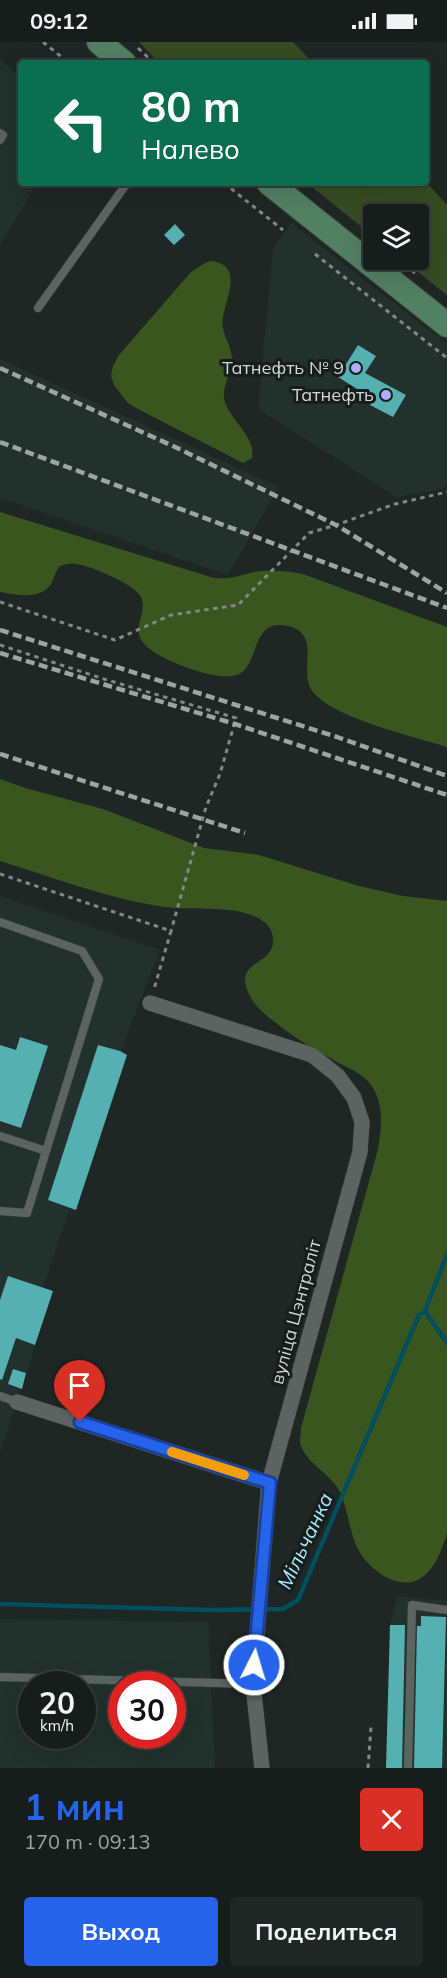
<!DOCTYPE html>
<html lang="ru">
<head>
<meta charset="utf-8">
<style>
	body { margin:0; font-family:Mulish,sans-serif; background:#202624; color:#f1f3f6; height:100vh; display:flex; flex-direction:column; font-size:22px; white-space:nowrap }
	* { box-sizing:border-box; margin:0 }
	p { font-size:20px; color:#9ea2a3 }
	.icon { flex:none; width:33px; height:33px; fill:none; stroke:currentColor; stroke-width:2; stroke-linecap:round; stroke-linejoin:round }
	.map { position:relative; height:1726px; overflow:hidden }
	.details { display:flex; flex-direction:column; background:#171d1b; flex:1 }
	.details>* { flex:none }
	.top-card { position:absolute; left:18px; top:18px; width:411px; height:126px; border-radius:6px; box-shadow:0 6px 24px #0002,0 0 0 2px #363b3a; background:#0b6e4f; color:#fff; overflow:hidden }
	.tools { position:absolute; left:363px; top:162px; display:grid; gap:12px }
	.tools a { display:grid; place-items:center; width:66px; height:66px; border-radius:6px; background:#171d1b; box-shadow:0 6px 24px #0002,0 0 0 2px #363b3a; font-size:30px }
	.speed { position:absolute; left:18px; top:1629px; display:flex; gap:12px; font-size:30px; font-weight:700; text-align:center }
	.speed>* { display:grid; place-content:center; width:78px; height:78px; border-radius:50%; background:#171d1b; box-shadow:0 6px 24px #0002,0 0 0 2px #363b3a; line-height:1 }
	.speed small { font-size:15px; font-weight:400 }
	.speed .limit { border:9px solid #d22; background:#fff; color:#111 }
	.pin { position:absolute; display:grid; place-items:center; width:51px; height:51px; color:#fff; margin:-62px -26px; border-radius:50% 50% 50% 0; rotate:-45deg; box-shadow:0 0 6px #0007 }
	.pin .icon { rotate:45deg }
	.me { position:absolute; width:66px; margin:-33px; rotate:5deg; stroke-linejoin:round; filter:drop-shadow(0 0 4px #0008) }
	.turn { display:flex; align-items:center; gap:21px; height:126px; padding:0 24px; font-size:27px }
	.turn .icon { width:78px; height:78px; stroke-width:2.5 }
	.turn b { display:block; font-size:42px; line-height:51px }
	.round { display:grid; place-items:center; flex:none; width:63px; height:63px; border-radius:6px; background:#202624 }
	.overview { display:flex; align-items:center; justify-content:space-between; height:102px; padding:0 24px }
	h1 { font-size:36px; font-weight:700; line-height:45px; color:#2563eb }
	.button { display:flex; gap:12px; margin-top:auto; padding:12px 24px }
	.button a { flex:1; height:69px; border-radius:6px; background:#2563eb; color:#fff; font-size:24px; font-weight:700; line-height:69px; text-align:center }
	.button a+a { background:#202624; color:#f1f3f6 }
	.status { display:flex; justify-content:space-between; align-items:center; height:42px; padding:0 30px; background:#171d1b; direction:ltr }
	.status svg { height:16px; fill:currentColor }
	.map>svg:first-child { display:block }
	.built { fill:#22312c; fill-rule:evenodd }
	.green { fill:#364c22 }
	.forest { fill:#3a561f }
	.lines { fill:none; stroke-linecap:round; stroke-linejoin:round }
	.stream { stroke:#014e5e; stroke-width:4.5 }
	.building { fill:#54b0b1 }
	.service-casing { stroke:#3d4442; stroke-width:9 }
	.minor-casing { stroke:#3d4442; stroke-width:16 }
	.primary-casing { stroke:#3d4442; stroke-width:26 }
	.path { stroke:#818885; stroke-width:3; stroke-dasharray:4.5 4.5; stroke-linecap:butt }
	.service { stroke:#5c6462; stroke-width:8 }
	.minor { stroke:#5c6462; stroke-width:15 }
	.primary { stroke:#528063; stroke-width:24 }
	.rail { stroke:#9ea4a2; stroke-width:4.5; stroke-dasharray:9 4.5; stroke-linecap:butt }
	.route-casing { stroke:#184099; stroke-width:15 }
	.route { stroke:#2563eb; stroke-width:10 }
	.slow { stroke:#f59e0b; stroke-width:10 }
	.poi-dot { fill:#acaffb; stroke:#161d1b; stroke-width:2 }
	.labels { text-anchor:middle; stroke-width:6; stroke-linejoin:round; paint-order:stroke }
	.poi-label { font-size:18px; fill:#d2d7d5; stroke:#161d1b; text-anchor:end }
	.street-label { font-size:18px; fill:#d2d7d5; stroke:#161d1b }
	.water-label { font-size:20px; font-style:italic; fill:#a9ebfd; stroke:#161d1b }
</style>
</head>
<body>
<div class="status"><b>09:12</b><svg viewBox="0 0 49 12"><path d="M0 12V9h3v3zM5 12V6h3v6zM10 12V3h3v9zM15 12V0h3v12zM26 1h20v11H26zM47 4h2v5h-2z"/></svg></div>
<div class="map">
<svg width="447" height="1726" viewBox="0 0 447 1726">
	<rect width="100%" height="100%" fill="#1f2724"/>
	<g class="built">
		<polygon points="0,18 21,35 21,141 37,141 0,203"/>
		<polygon points="291,181 447,302 447,442 443,447 397,455 258,367 273,206"/>
		<polygon points="0,317 279,445 228,533 0,456"/>
		<polygon points="0,854 160,908 121,1008 127,1013 76,1168 70,1166 43,1245 53,1249 0,1411"/>
		<polygon points="397,1554 447,1559 447,1726 386,1726 390,1583"/>
		<path d="M 0,1577 L 208,1580 L 215,1726 L 0,1726 ZM 32,1642 L 82,1642 L 82,1694 L 32,1694 ZM 122,1642 L 172,1642 L 172,1694 L 122,1694 Z"/>
	</g>
	<g class="green">
		<polygon points="139,0 293,0 313,21 159,21"/>
		<polygon points="426,140 447,163 447,253 403,218 418,218 418,172 374,172 373,194 307,141"/>
	</g>
	<g class="forest">
		<path d="M 212,219 C 249,225 219,265 223,286 C 225,297 232,306 232,318 C 232,334 219,346 226,363 C 233,380 256,396 252,416 L 243,421 L 138,367 L 128,361 L 114,343 L 111,334 L 113,324 L 119,313 L 191,230 L 205,221 Z"/>
		<path d="M 0,470 L 214,536 C 234,538 243,531 261,529 C 275,528 289,529 303,532 L 447,585 L 447,705 C 413,694 335,677 313,650 C 297,630 323,592 288,584 C 252,576 259,619 241,631 C 224,643 167,620 151,608 C 125,589 149,575 141,555 C 136,543 91,524 77,522 C 71,521 66,522 60,524 C 55,530 54,536 51,542 C 41,558 15,553 0,550 Z"/>
		<path d="M 0,737 L 25,746 L 103,767 L 204,806 L 259,813 L 359,844 L 403,854 L 447,859 L 447,1492 C 442,1506 437,1522 426,1532 C 404,1554 369,1529 358,1507 C 349,1489 348,1468 340,1450 C 331,1432 303,1419 300,1400 C 300,1396 301,1391 301,1386 L 378,1107 C 382,1084 385,1057 367,1038 C 358,1029 343,1024 332,1017 C 312,1006 293,995 275,980 C 266,974 255,964 250,954 C 229,915 281,926 272,891 C 270,885 266,881 260,877 C 232,861 190,870 158,864 C 104,855 52,835 0,819 Z"/>
	</g>
	<g class="lines">
		<g class="stream">
			<polyline points="425,1269 447,1301"/>
			<polyline points="0,1562 211,1568 283,1567 298,1558 419,1273 425,1269 447,1212"/>
		</g>
	</g>
	<g class="building">
		<polygon points="175,182 185,193 174,203 164,193"/>
		<polygon points="358,303 376,314 365,331 406,353 393,375 370,363 373,357 338,335"/>
		<polygon points="20,995 48,1004 21,1086 0,1079 0,1003 16,1008"/>
		<polygon points="98,1003 120,1009 127,1013 76,1168 48,1158"/>
		<polygon points="8,1234 53,1249 35,1303 16,1296 2,1338 0,1337 0,1258"/>
		<polygon points="13,1327 26,1331 22,1347 8,1342"/>
		<polygon points="421,1574 446,1575 442,1726 414,1726 417,1584 421,1584"/>
		<polygon points="390,1583 405,1583 402,1726 386,1726"/>
	</g>
	<g class="lines">
		<g class="service-casing">
			<g id="service">
				<polyline points="0,91 3,93 0,98"/>
				<polyline points="38,266 127,141"/>
				<polyline points="0,880 82,909 99,937 27,1171 0,1169"/>
				<polyline points="0,1094 46,1109"/>
				<polyline points="0,1354 17,1360"/>
				<polyline points="0,1635 253,1642"/>
				<polyline points="408,1726 412,1563 447,1568"/>
			</g>
		</g>
		<g class="minor-casing">
			<g id="minor">
				<polyline points="150,961 312,1013 338,1034 354,1056 362,1080 360,1110 269,1441 253,1642 262,1726"/>
				<polyline points="17,1360 269,1441"/>
			</g>
		</g>
		<g class="primary-casing">
			<g id="primary">
				<polyline points="99,0 124,21"/>
				<polyline points="269,141 447,283"/>
			</g>
		</g>
		<g class="path">
			<polyline points="43,0 69,21"/>
			<polyline points="138,6 154,21"/>
			<polyline points="224,141 283,188"/>
			<polyline points="315,212 447,316"/>
			<polyline points="399,218 415,231"/>
			<polyline points="0,560 115,598 171,573 238,563 309,491 336,483 395,462 447,450"/>
			<polyline points="0,603 104,637 236,676 220,732 206,765 171,889"/>
			<polyline points="0,832 171,889 154,947"/>
			<polyline points="368,1726 371,1685"/>
		</g>
		<use href="#service" class="service"/>
		<use href="#minor" class="minor"/>
		<use href="#primary" class="primary"/>
		<g class="rail">
			<polyline points="0,326 173,404 336,483 447,551"/>
			<polyline points="0,400 447,566"/>
			<polyline points="0,588 337,695 447,734"/>
			<polyline points="0,611 235,682 447,753"/>
			<polyline points="0,712 245,791"/>
		</g>
	</g>
	<g class="lines">
		<g class="route-casing">
			<polyline id="route" points="80,1380 270,1441 254,1623"/>
		</g>
		<use href="#route" class="route"/>
		<polyline class="slow" points="172,1410 244,1433"/>
	</g>
	<g class="poi-dot">
		<circle cx="356" cy="326" r="6"/>
		<circle cx="386" cy="353" r="6"/>
	</g>
	<g class="labels">
		<g class="poi-label">
			<text x="344" y="332">Татнефть № 9</text>
			<text x="374" y="359">Татнефть</text>
		</g>
		<g class="street-label">
			<text transform="translate(296 1270) rotate(-75)" y="6">вуліца Цэнтраліт</text>
		</g>
		<g class="water-label">
			<text transform="translate(305 1499) rotate(-65)" y="7">Мільчанка</text>
		</g>
	</g>
</svg>
<div class="tools">
<a><svg class="icon" aria-label="layers" viewBox="0 0 24 24"><path d="M12 4l9 5-9 5-9-5zM3 14l9 5 9-5"/></svg></a>
</div>
<div class="speed"><div>20<small>km/h</small></div><div class="limit">30</div></div>
<div class="pin" style="left:80px;top:1380px;background:#d93025"><svg class="icon" aria-label="arrive" viewBox="0 0 24 24"><path d="M6 21V4h12l-3 4 3 4H6"/></svg></div>
<svg class="me" style="left:254px;top:1623px" viewBox="-20 -20 40 40"><circle r="17" fill="#2563eb" stroke="#fff" stroke-width="3"/><path d="M0-11L8 9 0 5-8 9z" fill="#fff"/></svg>
<div class="top-card">
<div class="turn"><svg class="icon" aria-label="left" viewBox="0 0 24 24"><path d="M17 20v-9H6M10 6l-5 5 5 5"/></svg><div><b>80 m</b>Налево</div></div>
</div>
</div>
<section class="details">
<div class="overview"><div><h1>1 мин</h1><p>170 m · 09:13</p></div><a class="round" style="background:#d93025;color:#fff"><svg class="icon" aria-label="close" viewBox="0 0 24 24"><path d="M6 6l12 12M18 6L6 18"/></svg></a></div>
<div class="button"><a>Выход</a><a>Поделиться</a></div>
</section>
</body>
</html>
